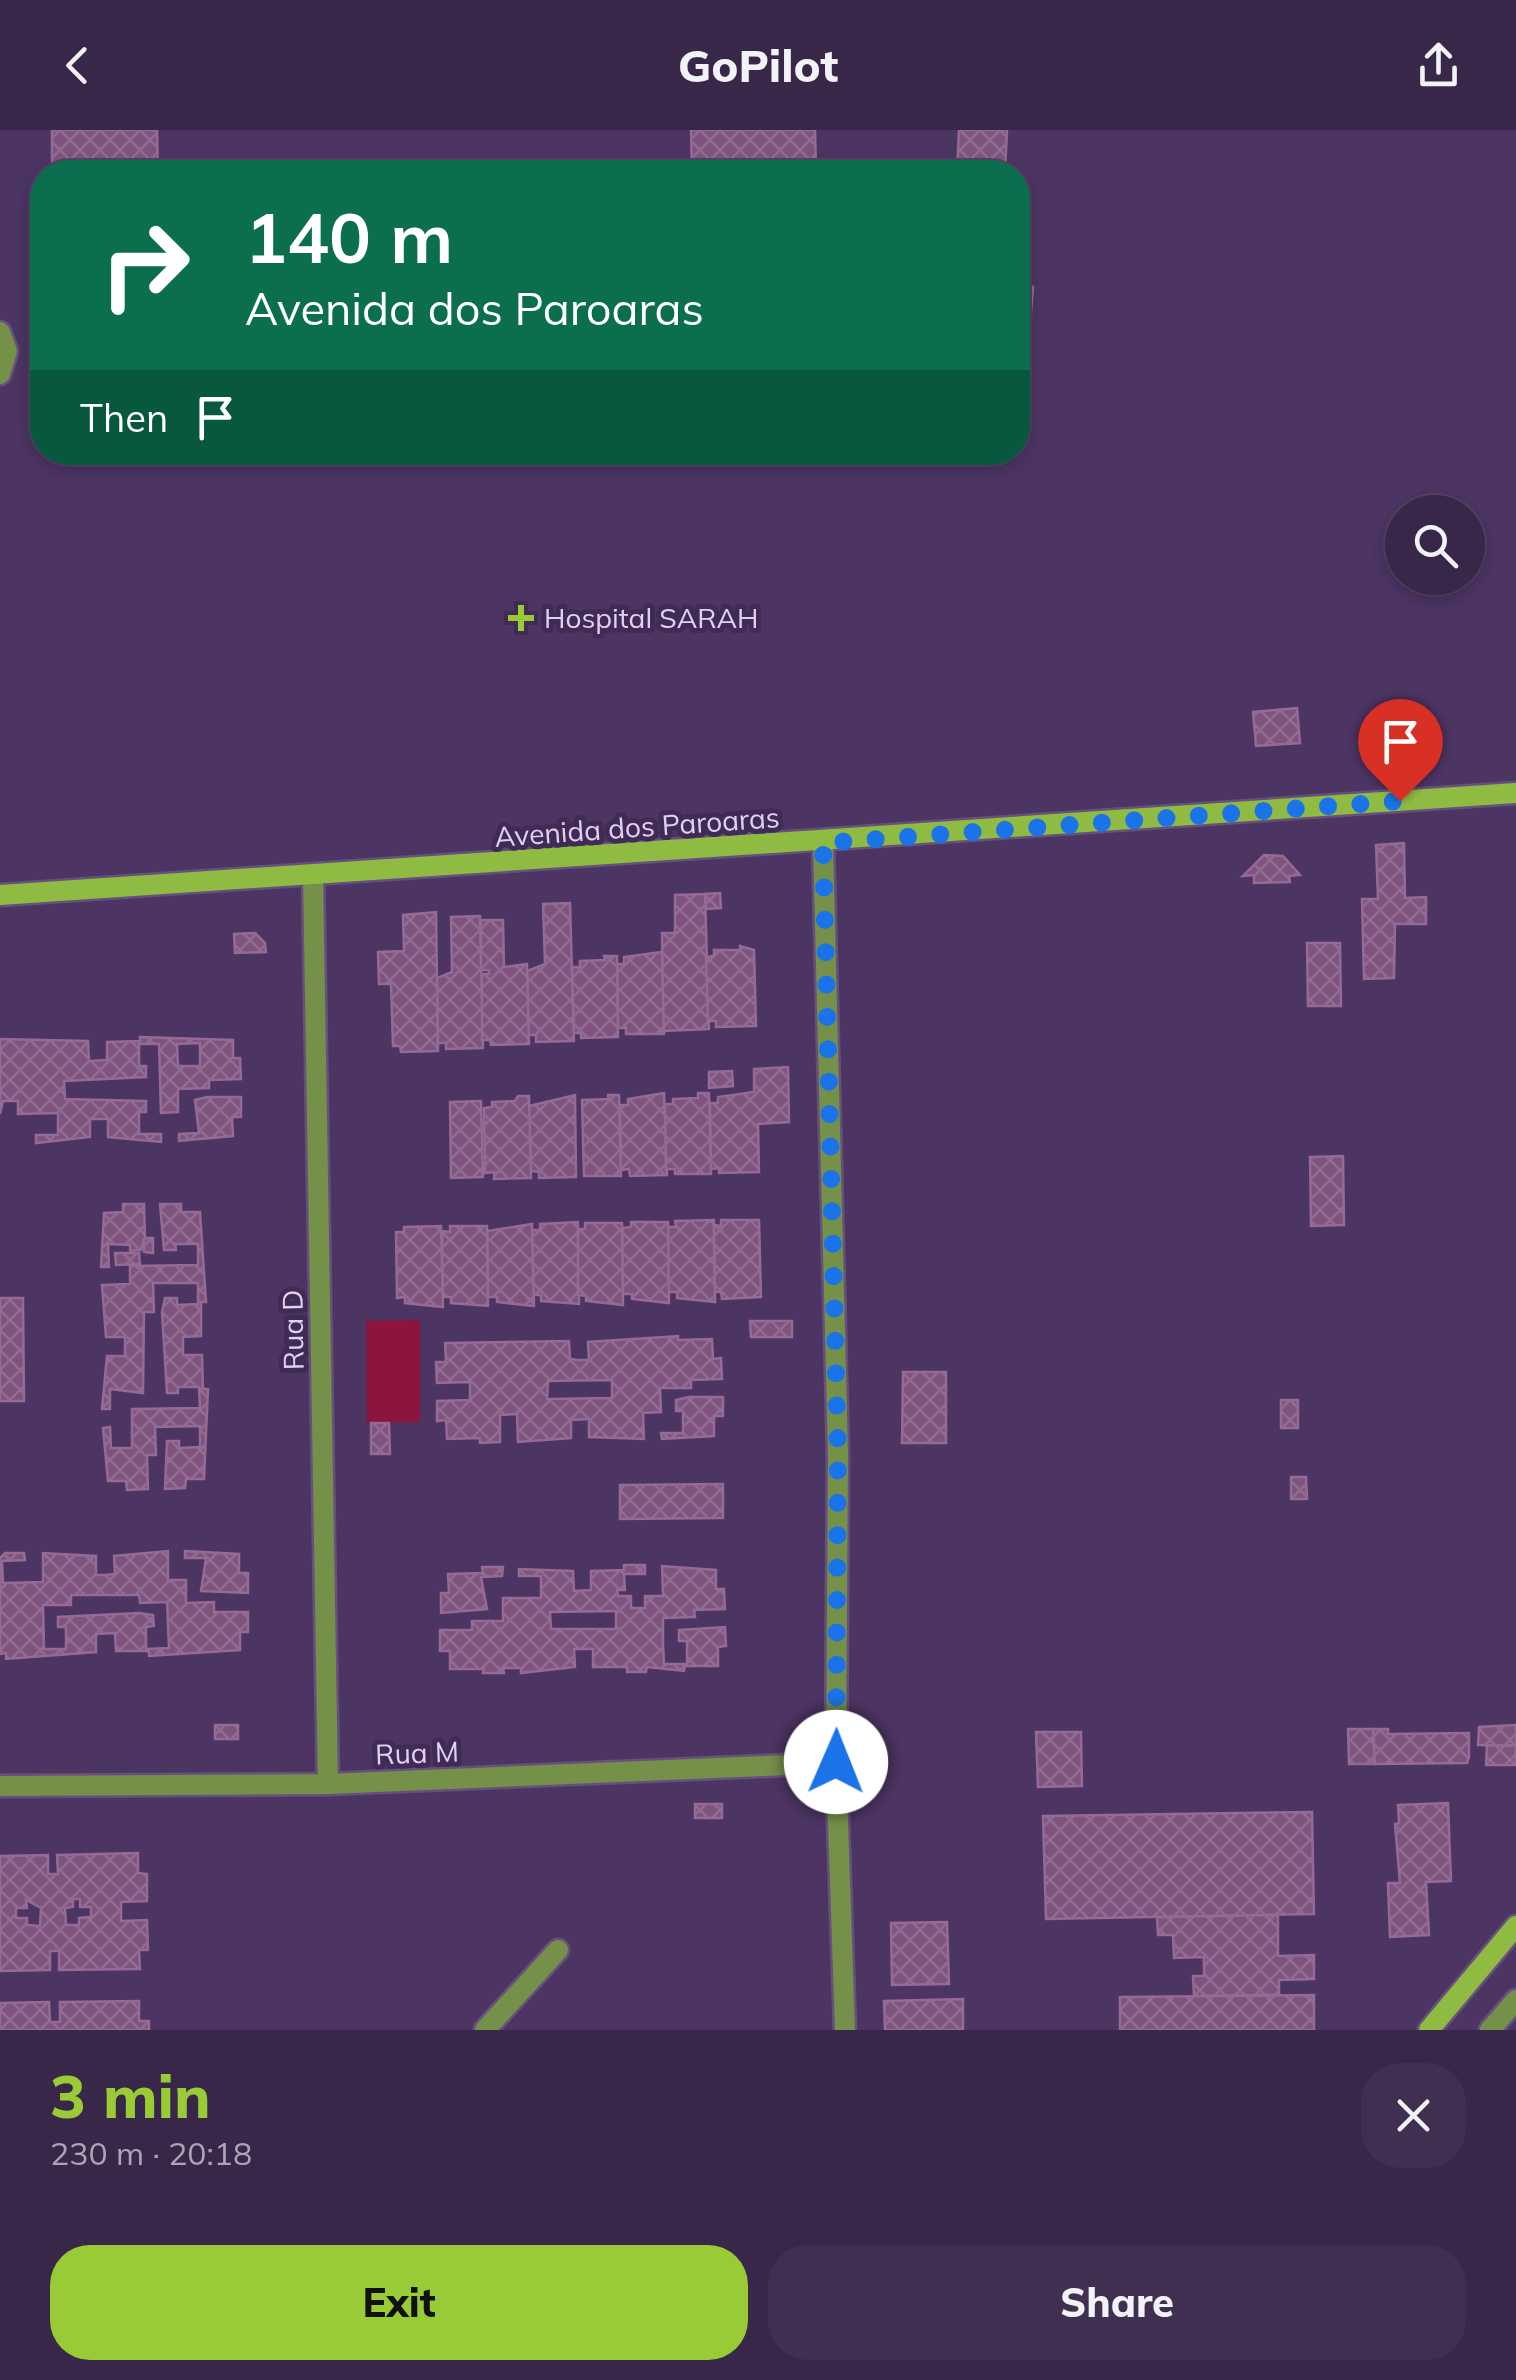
<!DOCTYPE html>
<html lang="en">
<head>
<meta charset="utf-8">
<style>
	body { margin:0; font-family:Mulish,sans-serif; background:#402f51; color:#f1f3f6; height:100vh; display:flex; flex-direction:column; font-size:38px; white-space:nowrap }
	* { box-sizing:border-box; margin:0 }
	p { font-size:32px; color:#aba5b5 }
	.icon { flex:none; width:55px; height:55px; fill:none; stroke:currentColor; stroke-width:2; stroke-linecap:round; stroke-linejoin:round }
	.map { position:relative; height:1900px; overflow:hidden }
	.sheet { display:flex; flex-direction:column; background:#39274a; flex:1 }
	.sheet>* { flex:none }
	.guide { position:absolute; left:30px; top:30px; width:1000px; height:305px; border-radius:40px; box-shadow:0 5px 15px #0003,0 0 0 2px #534462; background:#0b6e4f; color:#fff; overflow:hidden }
	.buttons { position:absolute; left:1385px; top:365px; display:grid; gap:20px }
	.buttons a { display:grid; place-items:center; width:100px; height:100px; border-radius:50%; background:#39274a; box-shadow:0 5px 15px #0003,0 0 0 2px #534462; font-size:50px }
	.pin { position:absolute; display:grid; place-items:center; width:85px; height:85px; color:#fff; margin:-102px -42px; border-radius:50% 50% 50% 0; rotate:-45deg; box-shadow:0 0 10px #0007 }
	.pin .icon { rotate:45deg }
	.me { position:absolute; width:110px; margin:-55px; rotate:1deg; stroke-linejoin:round; filter:drop-shadow(0 0 8px #0008) }
	.turn { display:flex; align-items:center; gap:35px; height:210px; padding:0 50px; font-size:45px }
	.turn .icon { width:130px; height:130px; stroke-width:2.5 }
	.turn b { display:block; font-size:70px; line-height:85px }
	.then { display:flex; align-items:center; height:95px; padding:0 50px; background:#0003; gap:20px; font-size:38px }
	.round { display:grid; place-items:center; flex:none; width:105px; height:105px; border-radius:40px; background:#402f51 }
	.headline { display:flex; align-items:center; justify-content:space-between; height:170px; padding:0 50px }
	h1 { font-size:60px; font-weight:800; line-height:75px; color:#99cb36 }
	.action { display:flex; gap:20px; margin-top:auto; padding:20px 50px }
	.action a { flex:1; height:115px; border-radius:40px; background:#99cb36; color:#111; font-size:40px; font-weight:800; line-height:115px; text-align:center }
	.action a+a { background:#402f51; color:#f1f3f6 }
	header { display:flex; justify-content:space-between; align-items:center; height:130px; padding:0 50px; background:#39274a; font-size:45px; font-weight:800 }
	.map>svg:first-child { display:block }
	.pitch { fill:#8c143f }
	.building { fill:url(#building-cross-hatch); stroke:#956a95; stroke-width:2.5; fill-rule:evenodd }
	.lines { fill:none; stroke-linecap:round; stroke-linejoin:round }
	.lane-casing { stroke:#67507c; stroke-width:25 }
	.street-casing { stroke:#67507c; stroke-width:25 }
	.secondary-casing { stroke:#67507c; stroke-width:25 }
	.lane { stroke:#749049; stroke-width:20 }
	.street { stroke:#749049; stroke-width:20 }
	.secondary { stroke:#90bb43; stroke-width:20 }
	.route { stroke:#1a73e8; stroke-width:18; stroke-dasharray:0 32.4 }
	.poi-dot { fill:#99cb36; stroke:#422a57; stroke-width:4 }
	.labels { text-anchor:middle; stroke-width:10; stroke-linejoin:round; paint-order:stroke }
	.poi-label { font-size:28px; fill:#e0d2ef; stroke:#422a57; text-anchor:start }
	.street-label { font-size:28px; fill:#e0d2ef; stroke:#422a57 }
</style>
</head>
<body>
<header><svg class="icon" aria-label="back" viewBox="0 0 24 24"><path d="M15 5l-7 7 7 7"/></svg>GoPilot<svg class="icon" aria-label="share" viewBox="0 0 24 24"><path d="M12 15V3M7 8l5-5 5 5M5 13v7h14v-7"/></svg></header>
<div class="map">
<svg width="1516" height="1900" viewBox="0 0 1516 1900">
	<defs>
		<pattern id="building-cross-hatch" width="8" height="8" patternUnits="userSpaceOnUse" patternTransform="scale(2.5)"><rect width="8" height="8" fill="#7e547e"/><path d="M0 0l8 8M0 8l8-8" fill="none" stroke="#906c91"/></pattern>
	</defs>
	<rect width="100%" height="100%" fill="#4c3463"/>
	<polygon class="pitch" points="420,1190 420,1292 367,1293 366,1191"/>
	<g class="building">
		<polygon points="52,0 157,0 158,42 52,42"/>
		<polygon points="691,0 815,0 816,42 692,42"/>
		<polygon points="959,0 1007,0 1005,42 957,42"/>
		<polygon points="1018,156 1033,157 1031,182 1018,181"/>
		<polygon points="1018,185 1031,187 1022,216 1018,216"/>
		<polygon points="1297,578 1300,613 1256,616 1253,582"/>
		<polygon points="1404,713 1405,768 1426,767 1426,794 1395,794 1394,848 1364,849 1362,769 1378,769 1376,715"/>
		<polygon points="1264,725 1283,726 1300,745 1289,746 1290,752 1254,753 1254,745 1243,746"/>
		<polygon points="720,763 721,778 706,779 705,764"/>
		<polygon points="705,764 709,899 663,901 662,803 675,803 675,765"/>
		<polygon points="570,773 574,911 536,912 536,905 528,905 527,841 545,834 543,774"/>
		<polygon points="436,782 438,921 401,922 400,916 393,916 391,854 379,854 378,822 404,821 403,785"/>
		<polygon points="480,786 483,918 446,919 446,913 438,913 437,848 452,842 451,787"/>
		<polygon points="481,790 503,790 504,837 527,834 529,914 491,915 490,910 482,910 482,844 489,844 489,840 481,840"/>
		<polygon points="255,803 265,813 266,822 235,823 234,804"/>
		<polygon points="1307,813 1340,813 1341,876 1308,876"/>
		<polygon points="740,816 754,820 756,896 716,897 716,891 708,891 706,827 714,826 714,820 740,820"/>
		<polygon points="662,822 664,904 626,904 626,898 618,898 617,834 624,834 624,827"/>
		<polygon points="604,826 617,826 618,907 581,908 581,903 574,903 572,837 580,837 580,831 605,830"/>
		<path d="M 140,907 L 233,910 L 233,928 L 240,928 L 241,949 L 209,950 L 209,958 L 178,959 L 178,982 L 161,983 L 159,914 L 139,914 L 139,936 L 146,936 L 146,947 L 64,951 L 65,969 L 146,971 L 146,982 L 139,982 L 139,1004 L 161,1004 L 161,1012 L 108,1007 L 108,989 L 90,989 L 90,1007 L 36,1013 L 36,1005 L 58,1005 L 58,983 L 18,984 L 18,971 L 3,971 L 0,984 L 0,909 L 88,911 L 89,931 L 107,930 L 107,912 L 140,911 ZM 200,913 L 200,936 L 178,936 L 177,914 Z"/>
		<polygon points="788,937 789,992 758,994 759,1042 719,1043 719,1038 711,1039 710,973 718,973 718,967 754,962 754,939"/>
		<polygon points="732,941 733,956 709,958 709,942"/>
		<polygon points="664,963 667,1045 630,1046 629,1039 621,1040 620,975 628,975 628,969"/>
		<polygon points="698,963 709,963 711,1044 675,1044 675,1039 666,1039 665,974 673,974 673,969 698,968"/>
		<polygon points="575,965 576,1047 539,1048 539,1042 531,1041 529,976"/>
		<polygon points="608,965 619,965 621,1046 584,1046 582,970 608,969"/>
		<polygon points="518,966 529,966 531,1048 494,1049 494,1042 485,1043 484,978 492,977 492,972 515,971"/>
		<polygon points="207,967 241,967 241,987 232,987 233,1006 179,1011 179,1004 199,1003 195,970"/>
		<polygon points="481,971 483,1047 451,1048 450,972"/>
		<polygon points="1343,1026 1344,1095 1311,1096 1310,1027"/>
		<polygon points="123,1074 144,1074 145,1108 153,1108 153,1123 144,1122 144,1108 141,1120 130,1121 130,1115 108,1114 109,1137 101,1137 104,1083 123,1082"/>
		<polygon points="160,1074 181,1074 181,1082 200,1082 206,1172 201,1172 201,1206 183,1207 183,1225 202,1225 203,1259 208,1259 204,1349 186,1349 185,1358 165,1359 167,1311 179,1311 179,1318 200,1317 200,1296 155,1297 156,1325 147,1325 148,1359 127,1360 126,1351 108,1351 103,1298 110,1297 111,1318 132,1318 132,1279 200,1278 199,1257 178,1257 178,1263 167,1263 162,1182 165,1168 177,1168 177,1175 198,1174 198,1153 153,1153 154,1182 144,1182 143,1263 110,1259 110,1279 102,1279 107,1226 125,1226 125,1207 106,1207 102,1155 130,1154 130,1136 198,1135 198,1114 175,1114 176,1120 164,1120"/>
		<polygon points="714,1090 715,1172 677,1168 677,1162 668,1162 668,1097 676,1097 675,1091"/>
		<polygon points="721,1090 759,1090 761,1167 722,1169 721,1162 715,1162 714,1095 721,1096"/>
		<polygon points="578,1092 579,1174 541,1171 541,1165 533,1165 532,1100 540,1100 540,1094"/>
		<polygon points="631,1092 668,1092 669,1173 632,1169 632,1164 623,1164 622,1098 631,1097"/>
		<polygon points="585,1093 622,1093 623,1175 586,1171 586,1166 578,1165 578,1099 585,1099"/>
		<polygon points="532,1094 534,1176 497,1172 497,1167 488,1167 487,1101"/>
		<polygon points="441,1096 443,1177 405,1173 405,1167 397,1168 396,1102 404,1102 404,1097"/>
		<polygon points="450,1096 487,1096 488,1176 451,1173 451,1167 443,1167 442,1101 450,1102"/>
		<polygon points="115,1123 139,1123 140,1134 116,1135"/>
		<polygon points="0,1168 23,1168 24,1271 0,1271"/>
		<polygon points="750,1191 792,1191 792,1207 751,1207"/>
		<path d="M 678,1206 L 678,1210 L 712,1209 L 713,1229 L 721,1228 L 722,1249 L 691,1250 L 691,1258 L 660,1258 L 661,1282 L 643,1283 L 644,1309 L 589,1307 L 589,1289 L 571,1290 L 571,1308 L 518,1312 L 517,1284 L 500,1285 L 500,1312 L 480,1313 L 480,1308 L 447,1309 L 446,1290 L 437,1291 L 437,1271 L 470,1270 L 470,1252 L 437,1253 L 436,1232 L 446,1232 L 445,1213 L 569,1211 L 570,1229 L 578,1230 L 589,1230 L 588,1212 ZM 612,1250 L 612,1268 L 547,1269 L 548,1251 Z"/>
		<polygon points="903,1242 946,1242 946,1313 902,1313"/>
		<polygon points="689,1267 723,1267 723,1286 714,1286 714,1306 662,1309 661,1303 683,1303 683,1281 676,1281 676,1270"/>
		<rect x="1281" y="1270" width="17" height="28"/>
		<polygon points="371,1293 389,1293 390,1324 371,1324"/>
		<polygon points="1291,1347 1306,1347 1307,1369 1291,1369"/>
		<polygon points="723,1354 723,1388 620,1389 620,1355"/>
		<path d="M 168,1421 L 168,1450 L 186,1450 L 186,1473 L 214,1472 L 214,1482 L 248,1482 L 248,1502 L 240,1502 L 240,1520 L 149,1526 L 149,1521 L 116,1521 L 115,1503 L 96,1504 L 96,1522 L 6,1529 L 6,1523 L 0,1524 L 0,1428 L 5,1423 L 24,1423 L 25,1430 L 2,1431 L 3,1453 L 43,1452 L 43,1423 L 96,1426 L 96,1445 L 105,1445 L 115,1444 L 114,1426 ZM 71,1465 L 139,1465 L 140,1473 L 167,1472 L 169,1518 L 146,1519 L 146,1497 L 154,1496 L 153,1485 L 140,1483 L 58,1487 L 58,1497 L 66,1497 L 66,1519 L 44,1519 L 43,1475 L 71,1475 Z"/>
		<polygon points="185,1421 239,1424 239,1443 248,1443 248,1463 201,1461 206,1428 185,1428"/>
		<path d="M 624,1435 L 645,1435 L 645,1444 L 624,1444 L 625,1460 L 617,1460 L 618,1466 L 631,1466 L 631,1478 L 645,1478 L 645,1466 L 663,1466 L 662,1436 L 716,1440 L 716,1459 L 724,1459 L 725,1479 L 694,1480 L 695,1487 L 663,1488 L 663,1513 L 664,1534 L 687,1534 L 687,1511 L 679,1511 L 679,1500 L 725,1497 L 726,1516 L 718,1517 L 718,1536 L 685,1536 L 684,1541 L 647,1537 L 646,1542 L 627,1542 L 627,1537 L 593,1537 L 593,1519 L 574,1519 L 575,1537 L 521,1543 L 521,1538 L 503,1538 L 504,1543 L 483,1543 L 484,1539 L 450,1539 L 450,1521 L 440,1521 L 440,1500 L 472,1500 L 472,1491 L 503,1491 L 503,1468 L 541,1468 L 541,1446 L 519,1446 L 519,1439 L 573,1441 L 574,1461 L 591,1460 L 591,1441 L 624,1440 ZM 616,1481 L 616,1499 L 551,1499 L 550,1482 Z"/>
		<polygon points="482,1437 503,1437 502,1446 481,1447 487,1479 441,1483 441,1463 449,1463 448,1444 483,1443"/>
		<rect x="215" y="1595" width="23" height="14"/>
		<polygon points="1516,1595 1516,1616 1478,1615 1479,1597"/>
		<polygon points="1348,1599 1373,1599 1375,1634 1349,1634"/>
		<polygon points="1373,1599 1388,1599 1388,1604 1469,1603 1469,1627 1467,1633 1375,1634"/>
		<polygon points="1036,1602 1081,1602 1082,1656 1038,1657"/>
		<polygon points="1487,1615 1516,1616 1516,1635 1486,1635"/>
		<polygon points="1448,1673 1451,1751 1426,1752 1429,1805 1390,1807 1388,1753 1400,1753 1395,1694 1399,1693 1398,1675"/>
		<rect x="695" y="1674" width="27" height="14"/>
		<polygon points="1312,1682 1314,1784 1046,1789 1043,1686"/>
		<path d="M 138,1723 L 138,1743 L 147,1744 L 147,1771 L 121,1772 L 121,1791 L 147,1790 L 148,1820 L 139,1820 L 140,1839 L 59,1840 L 59,1821 L 50,1821 L 50,1840 L 0,1841 L 0,1726 L 48,1725 L 48,1744 L 58,1744 L 57,1725 ZM 73,1769 L 80,1769 L 80,1777 L 91,1777 L 91,1787 L 79,1788 L 79,1795 L 66,1795 L 65,1778 L 73,1777 ZM 26,1770 L 41,1778 L 40,1796 L 27,1795 L 27,1788 L 16,1788 L 16,1778 L 27,1778 Z"/>
		<polygon points="1278,1785 1278,1826 1314,1825 1314,1849 1279,1850 1279,1865 1194,1866 1193,1846 1204,1846 1204,1827 1174,1828 1173,1805 1158,1805 1157,1787"/>
		<polygon points="947,1792 949,1854 892,1855 891,1793"/>
		<polygon points="1314,1865 1314,1900 1120,1900 1120,1867"/>
		<polygon points="963,1869 963,1900 885,1900 884,1871"/>
		<polygon points="139,1871 139,1891 149,1891 149,1900 0,1900 0,1873 49,1872 50,1892 60,1892 60,1872"/>
	</g>
	<g class="lines">
		<g class="lane-casing">
			<polyline id="lane" points="0,202 7,221 0,244"/>
		</g>
		<g class="street-casing">
			<g id="street">
				<polyline points="823,713 838,1325 836,1633 845,1900"/>
				<polyline points="313,745 328,1654"/>
				<polyline points="0,1656 328,1654 836,1633"/>
				<polyline points="485,1900 558,1820"/>
				<polyline points="1490,1900 1516,1870"/>
			</g>
		</g>
		<g class="secondary-casing">
			<g id="secondary">
				<polyline points="0,765 1516,663"/>
				<polyline points="1429,1900 1516,1796"/>
			</g>
		</g>
		<use href="#lane" class="lane"/>
		<use href="#street" class="street"/>
		<use href="#secondary" class="secondary"/>
	</g>
	<g class="lines">
		<polyline class="route" points="836,1632 838,1325 823,713 1400,671"/>
	</g>
	<path class="poi-dot" d="M516 473h10v10h10v10h-10v10h-10v-10h-10v-10h10z"/>
	<g class="labels">
		<g class="poi-label">
			<text x="544" y="498">Hospital SARAH</text>
		</g>
		<g class="street-label">
			<text transform="translate(637 697) rotate(-4)" y="10">Avenida dos Paroaras</text>
			<text transform="translate(293 1200) rotate(-91)" y="10">Rua D</text>
			<text transform="translate(417 1623) rotate(-2)" y="10">Rua M</text>
		</g>
	</g>
</svg>
<div class="buttons">
<a><svg class="icon" aria-label="search" viewBox="0 0 24 24"><circle cx="10" cy="10" r="6"/><path d="M15 15l6 6"/></svg></a>
</div>
<div class="pin" style="left:1400px;top:671px;background:#d93025"><svg class="icon" aria-label="arrive" viewBox="0 0 24 24"><path d="M6 21V4h12l-3 4 3 4H6"/></svg></div>
<svg class="me" style="left:836px;top:1632px" viewBox="-20 -20 40 40"><circle r="19" fill="#fff"/><path d="M0-13L10 11 0 6-10 11z" fill="#1a73e8"/></svg>
<div class="guide">
<div class="turn"><svg class="icon" aria-label="right" viewBox="0 0 24 24"><path d="M7 20v-9h11M14 6l5 5-5 5"/></svg><div><b>140 m</b>Avenida dos Paroaras</div></div>
<div class="then">Then<svg class="icon" aria-label="arrive" viewBox="0 0 24 24"><path d="M6 21V4h12l-3 4 3 4H6"/></svg></div>
</div>
</div>
<section class="sheet">
<div class="headline"><div><h1>3 min</h1><p>230 m · 20:18</p></div><a class="round"><svg class="icon" aria-label="close" viewBox="0 0 24 24"><path d="M6 6l12 12M18 6L6 18"/></svg></a></div>
<div class="action"><a>Exit</a><a>Share</a></div>
</section>
</body>
</html>
